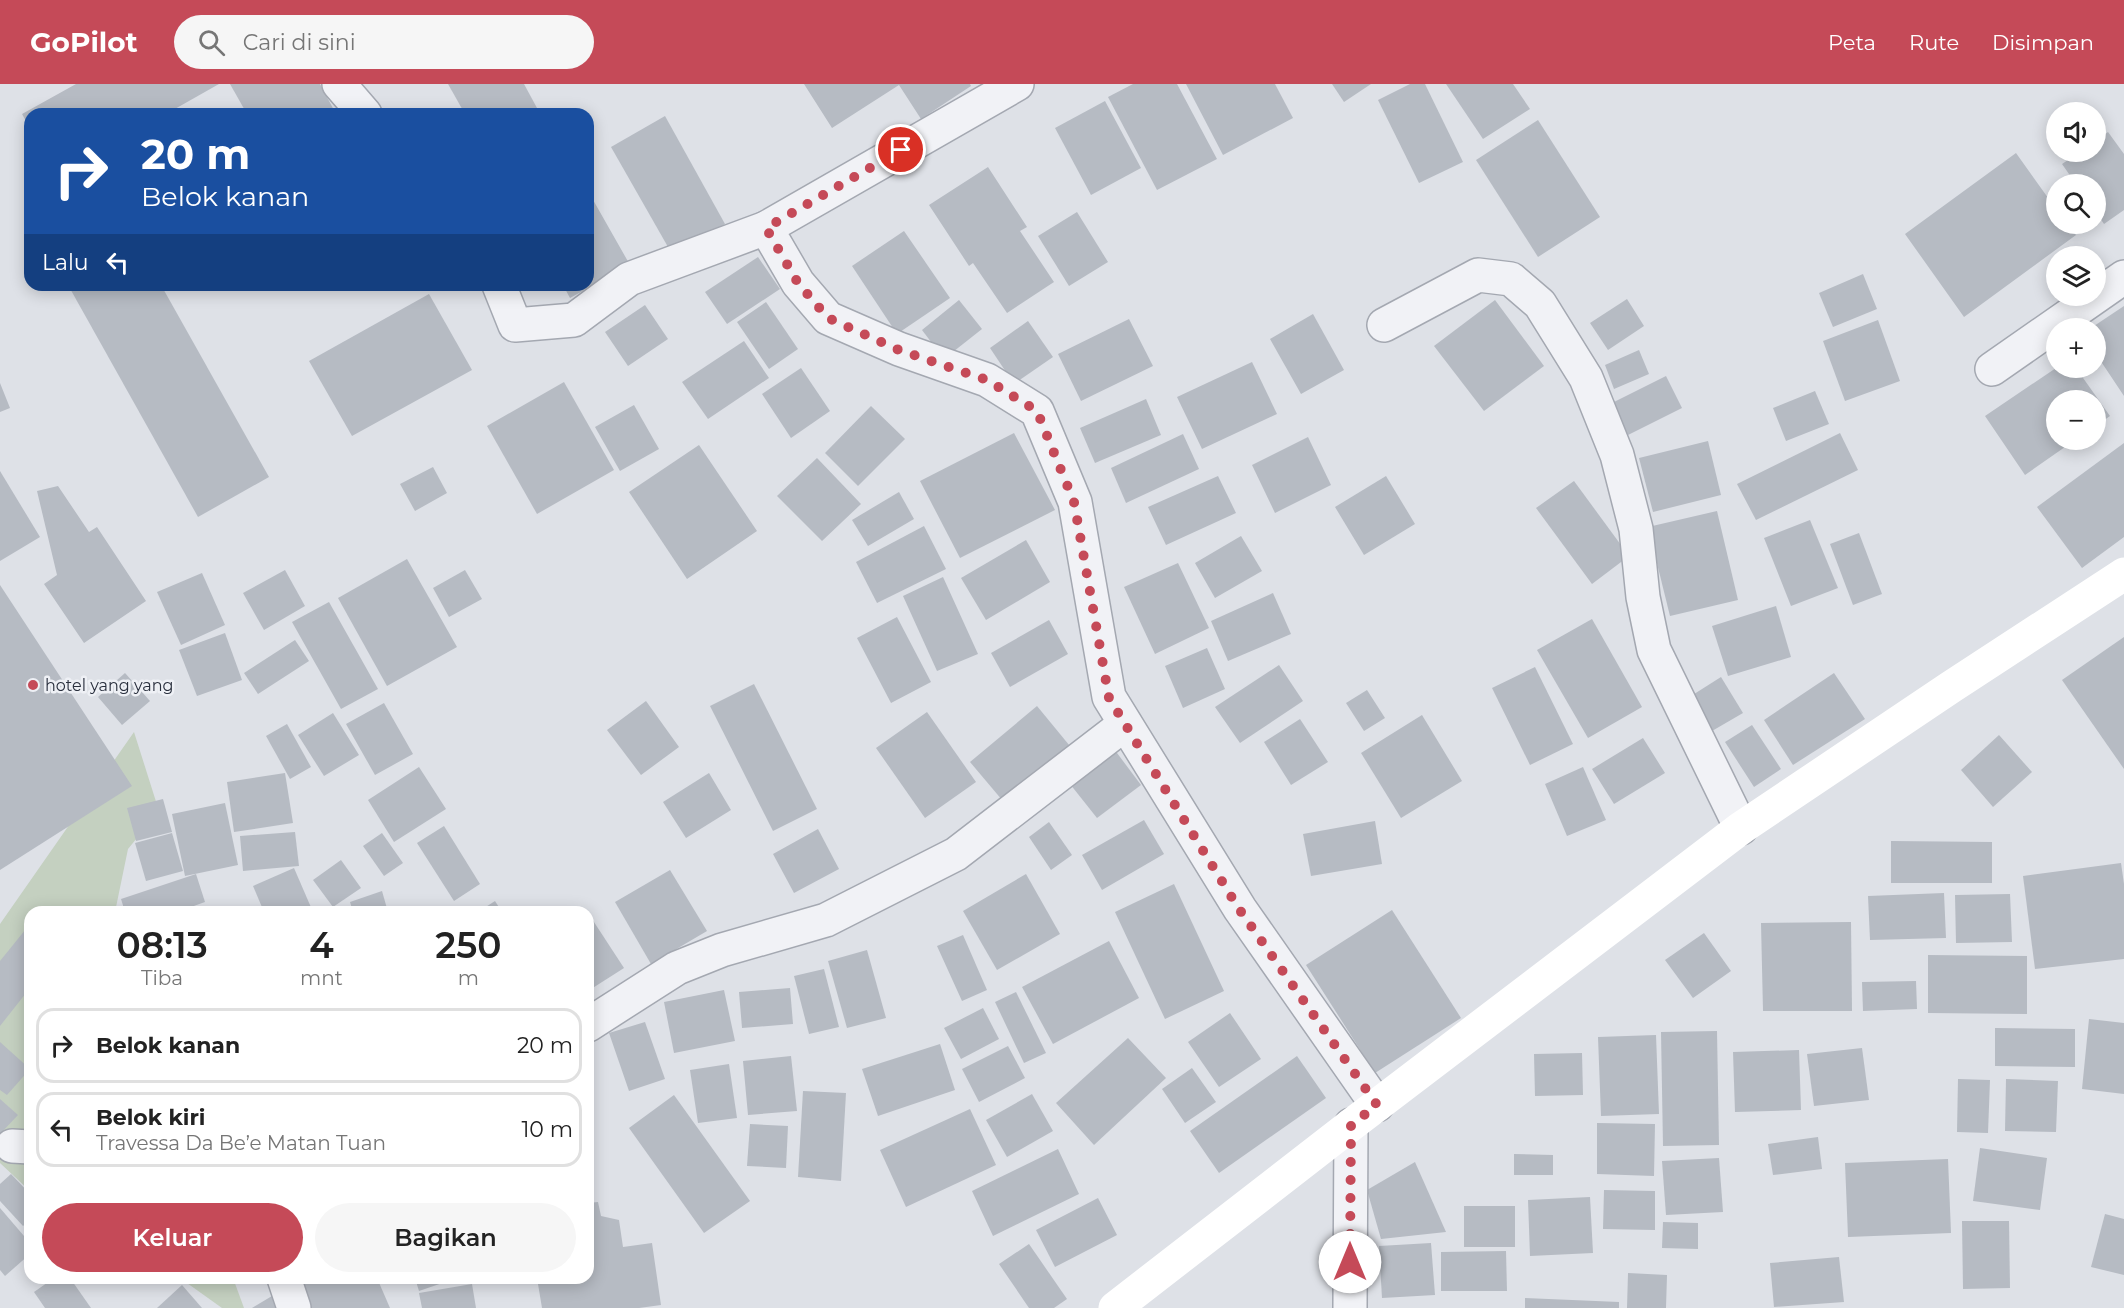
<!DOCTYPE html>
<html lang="id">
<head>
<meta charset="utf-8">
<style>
	body { margin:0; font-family:Montserrat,sans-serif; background:#f6f6f6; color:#222; height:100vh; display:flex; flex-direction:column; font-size:22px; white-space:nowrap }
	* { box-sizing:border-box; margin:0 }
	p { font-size:20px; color:#767676 }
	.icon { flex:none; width:33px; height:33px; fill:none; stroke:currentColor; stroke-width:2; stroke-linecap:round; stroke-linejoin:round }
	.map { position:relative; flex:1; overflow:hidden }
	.side { position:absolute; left:24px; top:822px; width:570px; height:378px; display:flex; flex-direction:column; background:#fff; border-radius:18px; box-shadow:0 3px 15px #0003 }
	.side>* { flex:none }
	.guide { position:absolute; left:24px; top:24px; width:570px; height:183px; border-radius:18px; box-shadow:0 3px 15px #0003; background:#1a4fa0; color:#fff; overflow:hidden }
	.tools { position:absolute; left:2046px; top:18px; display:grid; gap:12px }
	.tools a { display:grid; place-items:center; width:60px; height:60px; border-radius:50%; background:#fff; box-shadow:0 3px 15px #0003; font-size:30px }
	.pin { position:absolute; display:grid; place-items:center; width:51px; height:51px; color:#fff; margin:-26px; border:3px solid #fff; border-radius:50%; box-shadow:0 2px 6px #0007 }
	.me { position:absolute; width:66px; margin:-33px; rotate:0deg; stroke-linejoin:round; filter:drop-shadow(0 0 4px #0008) }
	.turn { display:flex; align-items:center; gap:21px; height:126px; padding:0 18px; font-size:27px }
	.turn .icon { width:78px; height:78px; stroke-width:2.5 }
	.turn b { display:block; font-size:42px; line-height:51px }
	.then { display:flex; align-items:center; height:57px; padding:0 18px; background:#0003; gap:12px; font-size:22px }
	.eta { display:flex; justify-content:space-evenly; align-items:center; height:102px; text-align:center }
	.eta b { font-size:36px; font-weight:600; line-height:42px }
	.cta { display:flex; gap:12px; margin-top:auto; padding:12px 18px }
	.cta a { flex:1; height:69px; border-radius:36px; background:#c54a58; color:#fff; font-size:24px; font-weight:600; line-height:69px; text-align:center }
	.cta a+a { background:#f6f6f6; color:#222 }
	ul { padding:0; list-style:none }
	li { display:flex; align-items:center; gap:18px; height:75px; margin:0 12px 9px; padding:0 6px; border:3px solid #e0e0e0; border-radius:18px }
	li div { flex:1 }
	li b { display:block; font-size:22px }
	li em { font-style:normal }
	header { display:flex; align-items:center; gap:36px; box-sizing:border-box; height:84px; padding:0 30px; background:#c54a58; color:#fff }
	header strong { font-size:28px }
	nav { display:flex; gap:33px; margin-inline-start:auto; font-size:21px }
	.search { width:420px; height:54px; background:#f6f6f6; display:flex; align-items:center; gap:15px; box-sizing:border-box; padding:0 21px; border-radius:33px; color:#767676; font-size:22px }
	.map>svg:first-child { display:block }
	.green { fill:#c4d0c0 }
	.building { fill:#b6bbc3 }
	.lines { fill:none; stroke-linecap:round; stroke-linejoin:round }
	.street-casing { stroke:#a4a8b1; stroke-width:36 }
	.street { stroke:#f1f2f6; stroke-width:33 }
	.secondary { stroke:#fff; stroke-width:33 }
	.route { stroke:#c54a58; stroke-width:10; stroke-dasharray:0 18 }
	.poi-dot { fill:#c54a58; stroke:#eef0f5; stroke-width:2 }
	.labels { text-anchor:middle; stroke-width:5; stroke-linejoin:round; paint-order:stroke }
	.poi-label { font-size:16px; fill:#292f3d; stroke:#eef0f5; text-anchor:start }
</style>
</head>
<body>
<header>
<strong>GoPilot</strong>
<div class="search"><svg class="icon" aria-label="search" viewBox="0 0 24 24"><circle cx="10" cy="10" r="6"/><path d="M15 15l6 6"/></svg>Cari di sini</div>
<nav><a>Peta</a><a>Rute</a><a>Disimpan</a></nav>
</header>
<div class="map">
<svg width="2124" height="1224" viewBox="0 0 2124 1224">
	<rect width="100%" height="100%" fill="#dee1e7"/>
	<g class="green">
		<polygon points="134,648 159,727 128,765 115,828 30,828 30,1107 0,1079 0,840"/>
		<polygon points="180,1194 233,1194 244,1224 222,1224"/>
	</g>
	<g class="building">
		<polygon points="76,0 219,0 166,30 30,30 30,44 22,30"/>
		<polygon points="230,0 320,0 336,30 247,30"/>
		<polygon points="448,0 524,0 537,24 526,30 465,30"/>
		<polygon points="804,0 970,0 971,2 921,35 899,1 832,44"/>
		<polygon points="1133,0 1177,0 1217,75 1157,106 1108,13"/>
		<polygon points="1186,0 1275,0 1293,34 1223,71"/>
		<polygon points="1332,0 1371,0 1344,18"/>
		<polygon points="1410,0 1425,0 1463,78 1419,99 1378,16"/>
		<polygon points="1446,0 1513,0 1530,25 1483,55"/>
		<polygon points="1105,17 1141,84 1091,111 1055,44"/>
		<polygon points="665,32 725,140 672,170 611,63"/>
		<polygon points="1538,36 1600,133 1538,173 1476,76"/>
		<polygon points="2108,48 2124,70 2124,126 2104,140 2096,128 2096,100 2076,100 2062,80 2080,68 2096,68 2096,57"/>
		<polygon points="2016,69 2056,125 2056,140 2067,140 2076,151 1964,233 1905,150"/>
		<polygon points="988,83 1027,143 1020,147 1054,198 1007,229 973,179 969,182 929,121"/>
		<polygon points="588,107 630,181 570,214 563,201 588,201"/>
		<polygon points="1077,128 1108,178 1069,202 1038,152"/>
		<polygon points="904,147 950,214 897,250 852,182"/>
		<polygon points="758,173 780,205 727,240 705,208"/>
		<polygon points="1863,190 1877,225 1833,243 1819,209"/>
		<polygon points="68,201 161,201 269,393 198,433"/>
		<polygon points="429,210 472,286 352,352 309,277"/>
		<polygon points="1627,215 1644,242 1608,266 1590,239"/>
		<polygon points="959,216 982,245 944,275 922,246"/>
		<polygon points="1495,216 1544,282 1484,327 1434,262"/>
		<polygon points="766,218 798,265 769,285 737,238"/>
		<polygon points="645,221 668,255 628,282 605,248"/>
		<polygon points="2124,222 2124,312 2096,270 2096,244 2091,244"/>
		<polygon points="1313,230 1344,286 1301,310 1270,255"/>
		<polygon points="1129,235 1153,282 1081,317 1058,270"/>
		<polygon points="1878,236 1900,297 1845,317 1823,257"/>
		<polygon points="1028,237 1053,273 1014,300 990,264"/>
		<polygon points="744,257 769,294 708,335 682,298"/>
		<polygon points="1639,266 1649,290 1614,305 1605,281"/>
		<polygon points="1252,278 1277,330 1202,365 1177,313"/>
		<polygon points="801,284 830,327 791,354 762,310"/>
		<polygon points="2056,284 2076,284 2110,332 2096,342 2096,316 2056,316 2056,356 2075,356 2025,391 1985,332"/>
		<polygon points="1666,292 1682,324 1628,351 1612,319"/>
		<polygon points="564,298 614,386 537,430 487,342"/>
		<polygon points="0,299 10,324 0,328"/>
		<polygon points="1815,307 1829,340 1786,357 1773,324"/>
		<polygon points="1146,315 1161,351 1095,379 1080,344"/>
		<polygon points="634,321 659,365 620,387 595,343"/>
		<polygon points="871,322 905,355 858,402 825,369"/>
		<polygon points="1014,349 1055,426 960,474 920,397"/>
		<polygon points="1840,349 1858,386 1756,436 1737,400"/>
		<polygon points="1183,350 1199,385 1126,419 1111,384"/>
		<polygon points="1308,353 1331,401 1275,429 1252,381"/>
		<polygon points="1708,357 1721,411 1653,428 1639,374"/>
		<polygon points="2124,359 2124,453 2082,484 2037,423"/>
		<polygon points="699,361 757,447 687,495 629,408"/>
		<polygon points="817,374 861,420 822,457 777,412"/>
		<polygon points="433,383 447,409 415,427 400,400"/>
		<polygon points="0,387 40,453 0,477"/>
		<polygon points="1218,392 1236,429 1166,461 1148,423"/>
		<polygon points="1386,392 1415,440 1364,471 1335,423"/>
		<polygon points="1574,397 1629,472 1592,500 1536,424"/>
		<polygon points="58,402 89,448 97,443 146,517 84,559 44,500 57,491 37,407"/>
		<polygon points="899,408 914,435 868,462 852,436"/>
		<polygon points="1717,427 1738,516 1670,532 1648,443"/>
		<polygon points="1810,436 1838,504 1791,522 1764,454"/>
		<polygon points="924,442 946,485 877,519 856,478"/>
		<polygon points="1859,449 1882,510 1853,521 1830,460"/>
		<polygon points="1241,452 1262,487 1215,514 1195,479"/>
		<polygon points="1026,456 1050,498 986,536 961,494"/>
		<polygon points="407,475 457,563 387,602 338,514"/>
		<polygon points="1178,479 1209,544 1155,570 1124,503"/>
		<polygon points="285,486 305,522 264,546 243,509"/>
		<polygon points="465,486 482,515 449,533 433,504"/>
		<polygon points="202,489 225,541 181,561 157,508"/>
		<polygon points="943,493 978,570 937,587 903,512"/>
		<polygon points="0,501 132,702 0,786"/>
		<polygon points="1273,509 1291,550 1228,577 1211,537"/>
		<polygon points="329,518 378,605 341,625 292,538"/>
		<polygon points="1776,522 1791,573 1728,592 1712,542"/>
		<polygon points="897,533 931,598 891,619 857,554"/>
		<polygon points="1592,535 1642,623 1588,654 1537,566"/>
		<polygon points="1049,536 1068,570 1010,603 991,569"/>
		<polygon points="225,549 242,596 197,612 179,566"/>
		<polygon points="2124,553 2124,685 2062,596"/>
		<polygon points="295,556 309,577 258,610 244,589"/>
		<polygon points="1207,564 1225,605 1183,624 1165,582"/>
		<polygon points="1279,581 1303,617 1240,659 1215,623"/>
		<polygon points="1535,583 1573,660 1530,681 1492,604"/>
		<polygon points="125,589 150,617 122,641 98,613"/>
		<polygon points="1834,589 1865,635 1793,681 1764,636"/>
		<polygon points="1721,593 1743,629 1712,647 1691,612"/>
		<polygon points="754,600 817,725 773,747 710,622"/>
		<polygon points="1367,606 1385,634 1364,647 1346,619"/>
		<polygon points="646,617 679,663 641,691 607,646"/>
		<polygon points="384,619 413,670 375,691 346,640"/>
		<polygon points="1037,622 1074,667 1008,723 970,678"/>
		<polygon points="927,628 976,698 925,734 876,664"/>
		<polygon points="333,629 359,671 324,692 298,651"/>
		<polygon points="1422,631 1462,697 1401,734 1361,669"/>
		<polygon points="1300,635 1328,678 1291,701 1264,658"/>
		<polygon points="287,640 311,683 290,695 266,652"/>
		<polygon points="1752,641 1781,685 1754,703 1725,658"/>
		<polygon points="1999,651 2032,688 1993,723 1961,686"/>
		<polygon points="1643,654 1665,689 1614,720 1592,685"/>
		<polygon points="1114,665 1141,701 1097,734 1070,700"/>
		<polygon points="419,683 446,725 394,758 368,716"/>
		<polygon points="1583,683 1606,736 1567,752 1545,700"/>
		<polygon points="285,689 293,739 234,748 227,698"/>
		<polygon points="709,689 731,726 686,754 663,718"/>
		<polygon points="163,715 172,748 136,757 127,724"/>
		<polygon points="225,719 238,781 185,792 172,730"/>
		<polygon points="1144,736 1164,770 1102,806 1082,771"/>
		<polygon points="1375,737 1382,780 1311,792 1303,750"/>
		<polygon points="1049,738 1072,771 1051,786 1029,753"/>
		<polygon points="444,742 480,800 454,817 417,759"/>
		<polygon points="818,745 839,785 794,809 773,770"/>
		<polygon points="295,748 299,782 243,787 240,752"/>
		<polygon points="172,749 183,787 146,797 135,759"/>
		<polygon points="382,749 403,779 384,792 363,762"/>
		<polygon points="1891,757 1992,758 1992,799 1891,799"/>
		<polygon points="341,776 361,804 333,823 313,796"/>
		<polygon points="2121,779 2124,800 2124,875 2035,885 2023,792"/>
		<polygon points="294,784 313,828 264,828 253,802"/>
		<polygon points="670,786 707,847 651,880 615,818"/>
		<polygon points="196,790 205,818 177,828 125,828 121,815"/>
		<polygon points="1026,790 1060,850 997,886 963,827"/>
		<polygon points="1174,800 1224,907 1165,935 1115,828"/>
		<polygon points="382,807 388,828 353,828 350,818"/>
		<polygon points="1944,809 1946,854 1870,856 1868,812"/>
		<polygon points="2010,810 2012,858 1956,859 1955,811"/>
		<polygon points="495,817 502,828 478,828"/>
		<polygon points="1392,826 1461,934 1375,989 1306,881"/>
		<polygon points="592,835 624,884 588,907 588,837"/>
		<polygon points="1851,838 1852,927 1763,927 1761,839"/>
		<polygon points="30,840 30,904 0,942 0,877"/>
		<polygon points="1704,849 1731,887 1693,914 1665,876"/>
		<polygon points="963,851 987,906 962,917 937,862"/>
		<polygon points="1109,857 1139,914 1053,960 1022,903"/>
		<polygon points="867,866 886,934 847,944 828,877"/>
		<polygon points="1928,871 2027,872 2027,930 1928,929"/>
		<polygon points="824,885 839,943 809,950 794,892"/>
		<polygon points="1916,897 1917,925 1863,927 1862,898"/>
		<polygon points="790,904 793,940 742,944 739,908"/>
		<polygon points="724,906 735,957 674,969 664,918"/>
		<polygon points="1016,908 1046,969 1024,979 995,918"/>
		<polygon points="983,924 999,955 961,975 944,944"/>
		<polygon points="1230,929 1261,975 1219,1003 1188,958"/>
		<polygon points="2089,935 2124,939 2124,1010 2082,1005"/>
		<polygon points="645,938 665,995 629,1007 609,949"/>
		<polygon points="1995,944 2075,945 2075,983 1995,982"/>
		<polygon points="1717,947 1719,1061 1663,1062 1661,948"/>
		<polygon points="1656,951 1659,1030 1601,1032 1598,953"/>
		<polygon points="1128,954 1166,994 1094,1061 1056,1019"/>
		<polygon points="0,958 30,985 7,1011 0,1006"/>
		<polygon points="940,960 955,1006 878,1032 862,985"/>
		<polygon points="1008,962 1025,994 979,1018 962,985"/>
		<polygon points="1862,964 1869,1016 1814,1022 1807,970"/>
		<polygon points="1799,966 1801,1026 1735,1028 1733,968"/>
		<polygon points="1582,969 1583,1011 1535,1012 1534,970"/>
		<polygon points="791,972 797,1027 748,1031 743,977"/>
		<polygon points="1297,972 1326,1014 1219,1089 1190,1047"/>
		<polygon points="729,980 737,1034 698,1039 690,986"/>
		<polygon points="1192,984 1216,1018 1185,1039 1162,1005"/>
		<polygon points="1958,995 1990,996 1988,1049 1957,1048"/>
		<polygon points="2006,995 2058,997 2056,1048 2005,1047"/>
		<polygon points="803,1007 846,1009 841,1097 798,1093"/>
		<polygon points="1032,1010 1053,1047 1007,1073 986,1036"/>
		<polygon points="674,1011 750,1117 704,1149 629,1044"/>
		<polygon points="0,1015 18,1031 0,1050"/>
		<polygon points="970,1025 996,1081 906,1123 880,1066"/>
		<polygon points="1597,1039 1655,1040 1654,1092 1597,1090"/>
		<polygon points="750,1040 788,1042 786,1084 747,1082"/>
		<polygon points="1818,1053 1822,1085 1773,1091 1768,1060"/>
		<polygon points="1980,1064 2047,1074 2040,1126 1973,1117"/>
		<polygon points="1058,1065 1079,1110 993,1152 972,1107"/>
		<polygon points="1514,1070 1553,1071 1553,1091 1514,1091"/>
		<polygon points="1719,1074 1723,1128 1666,1131 1662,1077"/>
		<polygon points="1948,1075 1951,1149 1848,1153 1845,1079"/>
		<polygon points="1415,1078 1446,1148 1381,1155 1367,1106"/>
		<polygon points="11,1090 30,1110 30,1136 23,1142 0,1117 0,1100"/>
		<polygon points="1604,1106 1655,1107 1655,1146 1603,1145"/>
		<polygon points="1590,1113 1593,1169 1530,1172 1528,1116"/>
		<polygon points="1098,1114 1117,1151 1055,1183 1036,1146"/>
		<polygon points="598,1118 601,1132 619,1136 623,1163 652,1159 661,1221 639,1224 542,1224 537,1194 588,1194 588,1119"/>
		<rect x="1464" y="1122" width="51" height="41"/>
		<polygon points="0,1124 30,1159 30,1170 5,1192 0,1186"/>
		<polygon points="2105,1130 2124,1135 2124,1191 2091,1183"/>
		<polygon points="1962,1137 2009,1137 2010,1204 1963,1205"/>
		<polygon points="1663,1138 1698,1139 1698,1165 1662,1164"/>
		<polygon points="1431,1159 1435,1211 1382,1214 1379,1162"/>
		<polygon points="1029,1160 1067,1215 1054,1224 1029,1224 999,1180"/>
		<polygon points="1506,1167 1507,1207 1441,1207 1441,1168"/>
		<polygon points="1839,1173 1844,1218 1774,1223 1770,1179"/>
		<polygon points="1628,1189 1667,1191 1666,1224 1627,1224"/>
		<polygon points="54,1194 70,1194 91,1224 45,1224 34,1208"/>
		<polygon points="297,1194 377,1194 390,1224 310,1224"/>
		<polygon points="415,1194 457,1194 419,1207"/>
		<polygon points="472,1200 476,1224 422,1224 419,1209"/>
		<polygon points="182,1201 202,1224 157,1224"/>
		<polygon points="277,1209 286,1224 252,1224"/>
		<polygon points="1525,1214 1619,1218 1619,1224 1525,1224"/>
	</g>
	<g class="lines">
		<g class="street-casing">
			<g id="street">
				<polyline points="339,0 365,30"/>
				<polyline points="1017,0 766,144 798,199 828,234 899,265 987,296 1037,327 1075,418 1109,613 1240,825 1377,1021"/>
				<polyline points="499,201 515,241 574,236 629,195 766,144"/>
				<polyline points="1384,241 1478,191 1511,195 1540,220 1586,294 1617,371 1636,445 1643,513 1654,566 1741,744"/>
				<polyline points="1992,285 2124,193"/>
				<polyline points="588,941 677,884 722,866 826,836 956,770 1125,640"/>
				<polyline points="12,1062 30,1063"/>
				<polyline points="284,1194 294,1224"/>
				<polyline points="1350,1224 1351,1041"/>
			</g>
		</g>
		<use href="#street" class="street"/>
		<polyline class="secondary" points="1115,1224 1351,1041 1741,744 1951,603 2124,490"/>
	</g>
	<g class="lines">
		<polyline class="route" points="901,66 766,144 798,199 828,234 899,266 987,296 1037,327 1074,418 1109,614 1239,825 1377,1021 1351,1041 1350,1178"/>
	</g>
	<circle class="poi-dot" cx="33" cy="601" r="6"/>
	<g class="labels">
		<g class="poi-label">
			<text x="45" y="607">hotel yang yang</text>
		</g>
	</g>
</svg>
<div class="tools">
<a><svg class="icon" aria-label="sound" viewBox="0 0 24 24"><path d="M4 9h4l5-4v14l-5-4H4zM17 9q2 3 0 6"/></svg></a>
<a><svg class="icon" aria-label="search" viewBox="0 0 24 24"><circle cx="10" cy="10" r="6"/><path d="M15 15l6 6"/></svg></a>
<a><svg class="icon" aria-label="layers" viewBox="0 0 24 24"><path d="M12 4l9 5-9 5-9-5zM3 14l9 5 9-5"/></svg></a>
<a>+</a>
<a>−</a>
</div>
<div class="pin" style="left:901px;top:66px;background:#d93025"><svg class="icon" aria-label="arrive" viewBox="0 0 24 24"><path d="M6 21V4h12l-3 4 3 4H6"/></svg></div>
<svg class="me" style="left:1350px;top:1178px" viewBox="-20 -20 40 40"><circle r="19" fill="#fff"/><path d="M0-13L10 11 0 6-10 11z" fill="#c54a58"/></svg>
<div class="guide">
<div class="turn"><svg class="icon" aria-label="right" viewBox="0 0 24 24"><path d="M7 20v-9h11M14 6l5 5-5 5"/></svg><div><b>20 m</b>Belok kanan</div></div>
<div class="then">Lalu<svg class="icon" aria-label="left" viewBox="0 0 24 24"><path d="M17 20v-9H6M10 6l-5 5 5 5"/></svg></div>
</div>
<section class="side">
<div class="eta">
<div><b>08:13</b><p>Tiba</p></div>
<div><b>4</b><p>mnt</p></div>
<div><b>250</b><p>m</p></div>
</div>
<ul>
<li><svg class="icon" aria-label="right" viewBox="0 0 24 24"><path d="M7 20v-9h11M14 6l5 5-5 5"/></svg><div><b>Belok kanan</b></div><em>20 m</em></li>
<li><svg class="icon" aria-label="left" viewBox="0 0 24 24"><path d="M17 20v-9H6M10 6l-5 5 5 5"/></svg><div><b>Belok kiri</b><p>Travessa Da Be’e Matan Tuan</p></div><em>10 m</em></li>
</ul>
<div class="cta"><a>Keluar</a><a>Bagikan</a></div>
</section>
</div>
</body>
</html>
